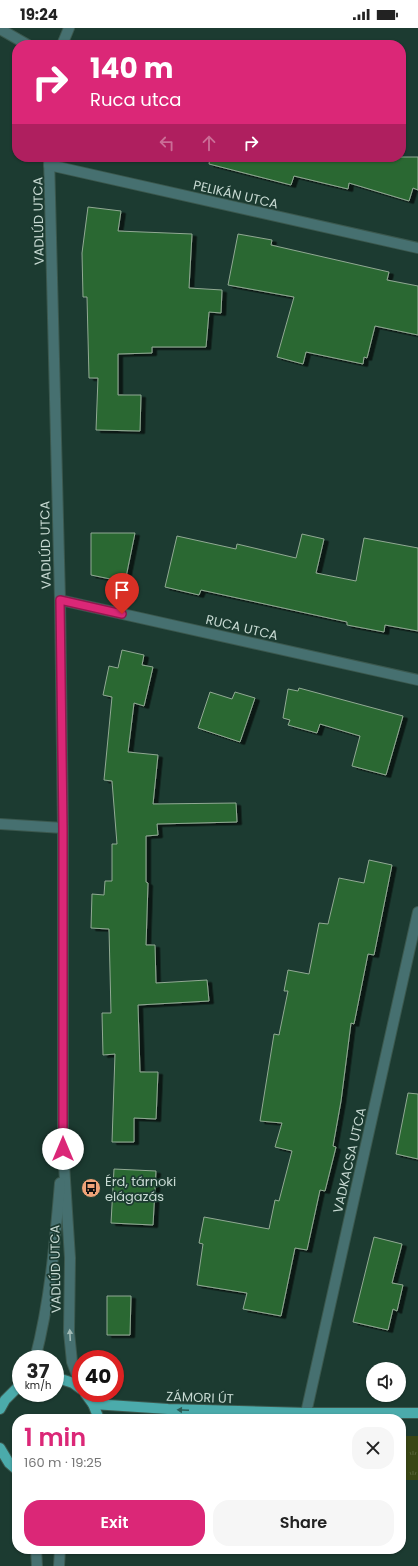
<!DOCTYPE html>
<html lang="en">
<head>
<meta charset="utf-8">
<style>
	body { margin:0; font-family:Poppins,sans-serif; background:#f6f6f6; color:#222; height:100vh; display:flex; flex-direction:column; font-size:15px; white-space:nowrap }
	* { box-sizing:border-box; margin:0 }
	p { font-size:13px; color:#767676 }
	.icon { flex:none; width:22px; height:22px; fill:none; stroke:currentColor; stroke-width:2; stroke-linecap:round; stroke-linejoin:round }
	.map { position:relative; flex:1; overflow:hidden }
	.details { position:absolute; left:12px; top:1386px; width:394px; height:140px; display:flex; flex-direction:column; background:#fff; border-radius:16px; box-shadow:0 1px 3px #0004 }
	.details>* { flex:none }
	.hud { position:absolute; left:12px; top:12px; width:394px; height:122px; border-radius:16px; box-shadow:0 1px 3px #0004; background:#db2777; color:#fff; overflow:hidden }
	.buttons { position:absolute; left:366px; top:1334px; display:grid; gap:8px }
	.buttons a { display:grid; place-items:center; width:40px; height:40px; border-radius:50%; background:#fff; box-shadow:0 1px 3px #0004; font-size:20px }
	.speed { position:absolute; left:12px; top:1322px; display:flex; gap:8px; font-size:20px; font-weight:700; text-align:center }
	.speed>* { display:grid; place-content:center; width:52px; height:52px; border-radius:50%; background:#fff; box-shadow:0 1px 3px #0004; line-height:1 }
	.speed small { font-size:10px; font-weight:400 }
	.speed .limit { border:6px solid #d22; background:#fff; color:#111 }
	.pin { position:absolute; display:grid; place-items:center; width:34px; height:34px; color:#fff; margin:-41px -17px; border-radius:50% 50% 50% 0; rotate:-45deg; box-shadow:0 0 4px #0007 }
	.pin .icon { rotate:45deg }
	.me { position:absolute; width:44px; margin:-22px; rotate:0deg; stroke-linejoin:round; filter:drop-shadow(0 0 3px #0008) }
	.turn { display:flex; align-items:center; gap:14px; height:84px; padding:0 12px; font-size:18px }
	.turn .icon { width:52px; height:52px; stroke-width:2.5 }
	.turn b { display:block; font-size:28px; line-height:34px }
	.lanes { display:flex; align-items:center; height:38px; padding:0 12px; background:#0003; justify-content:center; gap:20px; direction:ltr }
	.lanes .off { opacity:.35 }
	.round { display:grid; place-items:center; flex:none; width:42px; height:42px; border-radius:16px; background:#f6f6f6 }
	.head { display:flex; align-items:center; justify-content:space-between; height:68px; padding:0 12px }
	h1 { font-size:24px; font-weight:600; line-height:30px; color:#db2777 }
	.action { display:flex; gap:8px; margin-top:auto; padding:8px 12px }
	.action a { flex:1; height:46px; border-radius:16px; background:#db2777; color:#fff; font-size:16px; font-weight:600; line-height:46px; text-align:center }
	.action a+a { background:#f6f6f6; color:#222 }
	.status { display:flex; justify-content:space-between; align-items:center; height:28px; padding:0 20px; background:#fff; direction:ltr }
	.status svg { height:11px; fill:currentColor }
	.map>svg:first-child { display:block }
	.grass { fill:url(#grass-tufts) }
	.building { fill:#296833; stroke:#91a993; filter:url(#shadow) }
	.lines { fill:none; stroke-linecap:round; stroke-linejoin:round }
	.minor-casing { stroke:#3b584e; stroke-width:12 }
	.major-casing { stroke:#3b584e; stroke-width:12 }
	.minor { stroke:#467070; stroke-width:10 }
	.major { stroke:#4babab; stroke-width:10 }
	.oneway { fill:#a1bab5 }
	.oneway2 { fill:#2a5d56 }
	.route-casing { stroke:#8e194d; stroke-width:10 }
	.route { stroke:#db2777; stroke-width:7 }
	.labels { text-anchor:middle; stroke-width:3.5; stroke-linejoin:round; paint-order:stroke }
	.street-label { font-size:13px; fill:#c8dad3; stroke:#1c3b31 }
	.poi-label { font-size:13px; fill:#c8dad3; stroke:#1c3b31; text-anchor:start }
</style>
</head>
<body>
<div class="status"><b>19:24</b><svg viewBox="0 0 49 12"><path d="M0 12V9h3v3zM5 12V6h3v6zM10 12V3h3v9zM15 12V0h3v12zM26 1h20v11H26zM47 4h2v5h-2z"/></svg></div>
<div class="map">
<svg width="418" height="1538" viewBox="0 0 418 1538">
	<defs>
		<pattern id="grass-tufts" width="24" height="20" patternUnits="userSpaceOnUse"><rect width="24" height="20" fill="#394614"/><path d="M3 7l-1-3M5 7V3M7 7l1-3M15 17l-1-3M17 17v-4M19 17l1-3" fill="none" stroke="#546035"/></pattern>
		<filter id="shadow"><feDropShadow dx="4.5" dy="2.5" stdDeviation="0" flood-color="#0009"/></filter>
	</defs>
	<rect width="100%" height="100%" fill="#1c3b31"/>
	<rect class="grass" x="401" y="1408" width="17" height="44"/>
	<g class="building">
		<polygon points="210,129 418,129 418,162 413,160 409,173 349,155 348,161 294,148 291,157 209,136"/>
		<polygon points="88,179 121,183 118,203 192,206 189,260 222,262 221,285 209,284 206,319 152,319 152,325 118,326 118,367 141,367 140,403 96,402 98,350 89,350 87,269 83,269 82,225"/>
		<polygon points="238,206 272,212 271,217 389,244 387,252 418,258 418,307 375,298 367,330 364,329 363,336 306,324 303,336 277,329 294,269 228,257"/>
		<polygon points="91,505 135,505 125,554 91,547"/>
		<polygon points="302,506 324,511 316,545 356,553 364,510 418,520 418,603 385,597 384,604 347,597 347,594 201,562 199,567 165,559 177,508 236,521 237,516 296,530"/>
		<polygon points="122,622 144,627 142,637 153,639 144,678 134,675 128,724 158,727 153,776 236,775 237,794 157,796 158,807 146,808 146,854 148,855 146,917 155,917 156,955 207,952 209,973 138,977 140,1044 158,1044 156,1091 134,1090 134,1114 112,1114 115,1026 103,1027 102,985 111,985 109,901 91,900 92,866 104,867 105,853 112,853 112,816 117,816 112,753 104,752 112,669 103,667 109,638 118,640"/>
		<polygon points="299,660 403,688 386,747 352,738 360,708 320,696 317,705 288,697 290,692 283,690 288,661 298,663"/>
		<polygon points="210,664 232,671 235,664 255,670 240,714 198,700"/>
		<polygon points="369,832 392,837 374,927 368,926 354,996 351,995 341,1073 333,1118 336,1119 325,1163 320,1162 307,1222 295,1220 281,1288 243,1281 247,1265 197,1257 203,1216 199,1215 204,1189 269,1201 275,1172 279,1173 292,1123 275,1119 282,1095 260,1093 274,1006 279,1007 288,963 284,963 288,942 309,946 319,895 328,896 339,850 364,855"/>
		<polygon points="408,1065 418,1066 418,1131 396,1126"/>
		<polygon points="114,1141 156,1143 153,1197 111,1195"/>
		<polygon points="374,1209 402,1216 392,1255 403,1257 397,1283 393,1281 388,1302 353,1294"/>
		<polygon points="107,1268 131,1268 130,1307 107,1307"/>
	</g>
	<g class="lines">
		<g class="minor-casing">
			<g id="minor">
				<polyline points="0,1 28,17"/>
				<polyline points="62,17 69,0"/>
				<polyline points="49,129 60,572 63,800 63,1121 70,1230 69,1304 72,1334 81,1358"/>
				<polyline points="49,137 418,220"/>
				<polyline points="60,572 418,652"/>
				<polyline points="0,796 63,800"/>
				<path d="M 35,1331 C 50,1274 55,1214 60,1155"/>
				<polyline points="306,1385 418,884"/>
				<polyline points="36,1521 37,1538"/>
				<polyline points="59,1538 60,1521"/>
			</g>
		</g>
		<g class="major-casing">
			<g id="major">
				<polyline points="55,1349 73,1355 81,1361"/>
				<polyline points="85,1365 93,1376 99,1391"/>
				<polyline points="93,1376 168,1381 306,1385 418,1385"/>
				<polyline points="0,1381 5,1372 21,1356"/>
				<polyline points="0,1420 9,1435 17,1442"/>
			</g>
		</g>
		<use href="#minor" class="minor"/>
		<use href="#major" class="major"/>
	</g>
	<defs><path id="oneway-solid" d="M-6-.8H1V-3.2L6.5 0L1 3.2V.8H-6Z"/></defs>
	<use class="oneway" href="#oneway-solid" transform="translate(70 1307) rotate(-93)"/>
	<use class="oneway2" href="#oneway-solid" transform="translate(183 1382) rotate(-178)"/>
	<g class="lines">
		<g class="route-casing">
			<polyline id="route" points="63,1121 63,800 60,572 122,586"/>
		</g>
		<use href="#route" class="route"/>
	</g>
	<defs>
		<g id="bus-disc" transform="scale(1)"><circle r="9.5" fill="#efa378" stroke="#1c3b31"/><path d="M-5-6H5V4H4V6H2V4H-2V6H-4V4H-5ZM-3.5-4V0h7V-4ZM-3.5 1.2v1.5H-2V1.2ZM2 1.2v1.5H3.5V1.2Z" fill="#111"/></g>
	</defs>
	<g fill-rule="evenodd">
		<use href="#bus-disc" x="91" y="1160"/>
	</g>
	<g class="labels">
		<g class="street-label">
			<text transform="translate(236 166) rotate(13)" y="5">PELIKÁN UTCA</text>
			<text transform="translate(38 193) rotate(-91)" y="5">VADLÚD UTCA</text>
			<text transform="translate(45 517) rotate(-91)" y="5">VADLÚD UTCA</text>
			<text transform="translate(242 599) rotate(13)" y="5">RUCA UTCA</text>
			<text transform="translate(349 1132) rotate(-77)" y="5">VADKACSA UTCA</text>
			<text transform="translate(55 1241) rotate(-91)" y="5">VADLÚD UTCA</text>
			<text transform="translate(200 1369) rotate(2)" y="5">ZÁMORI ÚT</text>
		</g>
		<g class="poi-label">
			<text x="105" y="1158">Érd, tárnoki<tspan x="105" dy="15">elágazás</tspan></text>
		</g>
	</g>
</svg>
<div class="buttons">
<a><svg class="icon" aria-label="sound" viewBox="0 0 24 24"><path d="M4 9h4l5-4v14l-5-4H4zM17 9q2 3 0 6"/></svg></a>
</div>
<div class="speed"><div>37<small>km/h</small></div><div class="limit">40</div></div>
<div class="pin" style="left:122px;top:586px;background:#d93025"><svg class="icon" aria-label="arrive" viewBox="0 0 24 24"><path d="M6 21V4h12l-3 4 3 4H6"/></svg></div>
<svg class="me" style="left:63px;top:1121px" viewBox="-20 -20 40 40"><circle r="19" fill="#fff"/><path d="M0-13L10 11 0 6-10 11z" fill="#db2777"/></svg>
<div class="hud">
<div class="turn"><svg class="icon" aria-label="right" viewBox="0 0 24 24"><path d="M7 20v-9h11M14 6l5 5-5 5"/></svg><div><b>140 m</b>Ruca utca</div></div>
<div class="lanes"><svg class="icon off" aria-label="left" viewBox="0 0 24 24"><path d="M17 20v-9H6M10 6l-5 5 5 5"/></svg><svg class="icon off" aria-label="ahead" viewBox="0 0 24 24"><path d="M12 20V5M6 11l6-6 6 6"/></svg><svg class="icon" aria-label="right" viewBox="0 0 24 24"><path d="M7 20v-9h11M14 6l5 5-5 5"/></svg></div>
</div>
<section class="details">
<div class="head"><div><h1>1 min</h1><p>160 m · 19:25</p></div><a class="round"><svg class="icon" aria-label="close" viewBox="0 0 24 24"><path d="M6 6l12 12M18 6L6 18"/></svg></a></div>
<div class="action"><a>Exit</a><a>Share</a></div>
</section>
</div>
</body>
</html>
